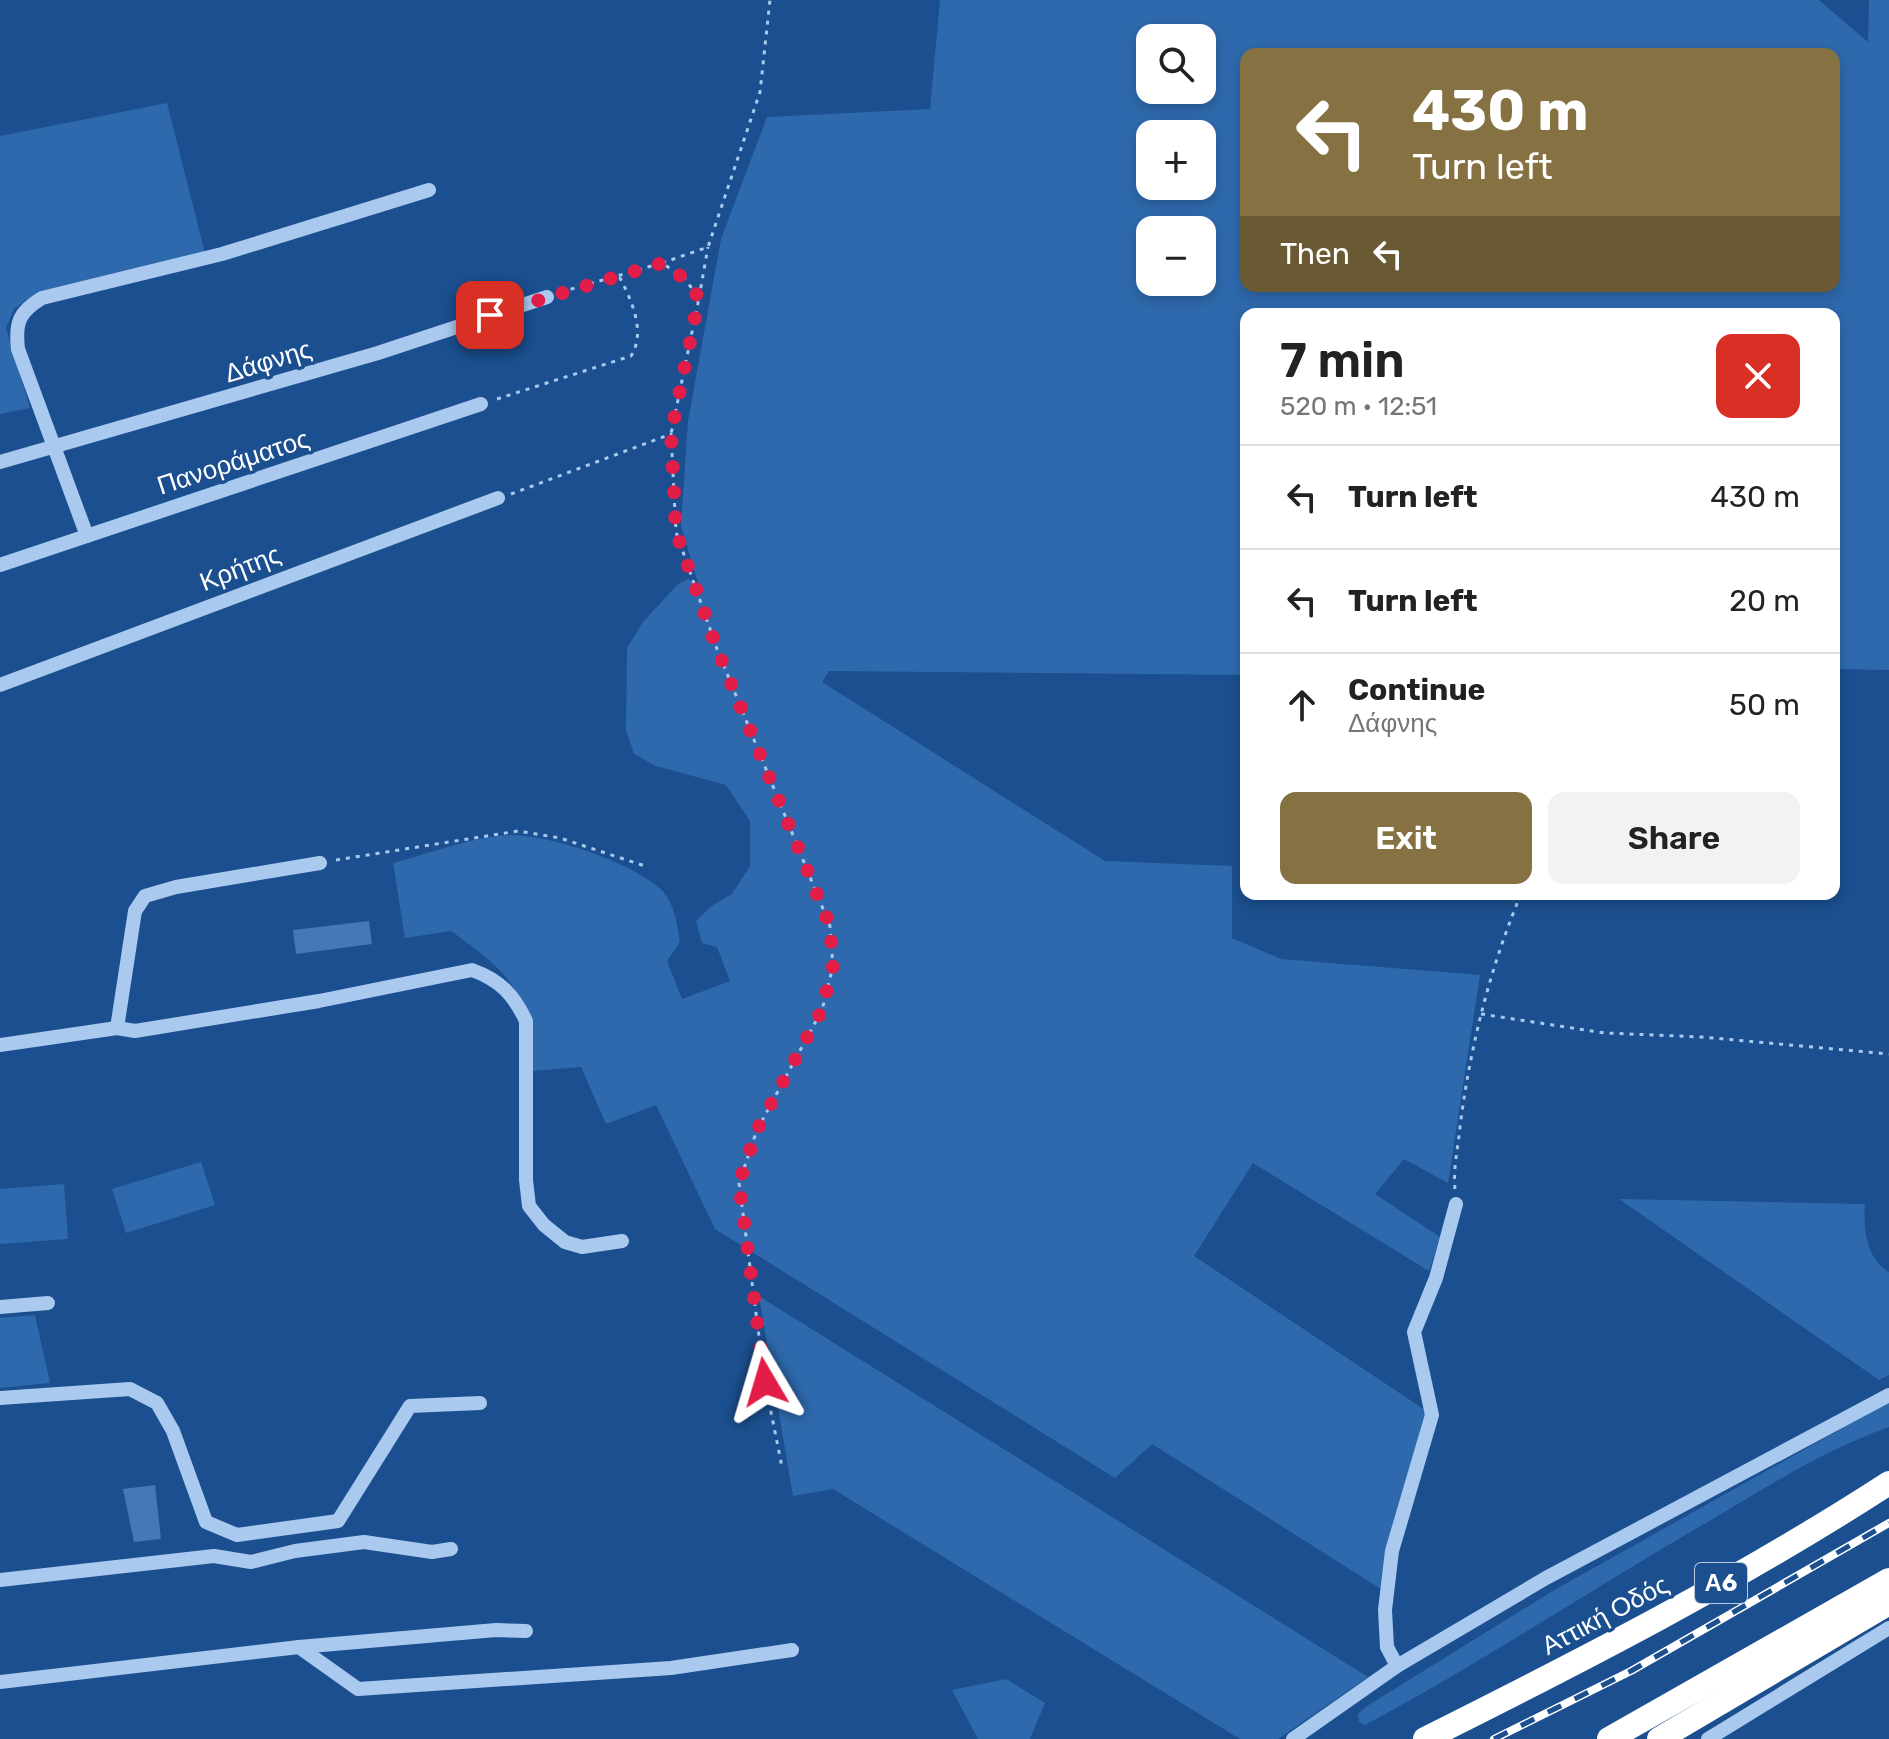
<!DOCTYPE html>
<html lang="en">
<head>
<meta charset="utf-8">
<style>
	body { margin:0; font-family:Rubik,sans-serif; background:#f2f2f2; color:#222; height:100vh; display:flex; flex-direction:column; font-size:30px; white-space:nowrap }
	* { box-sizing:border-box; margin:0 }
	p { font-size:26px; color:#767676 }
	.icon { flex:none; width:44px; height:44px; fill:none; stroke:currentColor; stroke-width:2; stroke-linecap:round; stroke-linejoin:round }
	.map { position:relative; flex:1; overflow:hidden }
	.drawer { position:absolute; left:1240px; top:308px; width:600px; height:592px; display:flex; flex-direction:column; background:#fff; border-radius:16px; box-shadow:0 4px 12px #0003 }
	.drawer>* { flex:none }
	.banner { position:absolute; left:1240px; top:48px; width:600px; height:244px; border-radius:16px; box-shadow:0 4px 12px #0003; background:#857141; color:#fff; overflow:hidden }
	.fabs { position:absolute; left:1136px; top:24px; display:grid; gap:16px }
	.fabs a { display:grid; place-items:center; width:80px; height:80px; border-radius:16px; background:#fff; box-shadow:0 4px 12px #0003; font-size:40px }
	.pin { position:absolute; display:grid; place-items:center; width:68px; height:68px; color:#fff; margin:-34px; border-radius:16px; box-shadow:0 4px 12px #0006 }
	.me { position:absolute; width:88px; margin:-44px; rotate:353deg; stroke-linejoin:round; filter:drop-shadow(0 0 6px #0008) }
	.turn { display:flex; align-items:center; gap:28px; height:168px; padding:0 40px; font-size:36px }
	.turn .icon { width:104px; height:104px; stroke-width:2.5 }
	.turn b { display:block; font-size:56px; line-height:68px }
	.then { display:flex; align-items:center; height:76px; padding:0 40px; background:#0003; gap:16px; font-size:30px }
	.round { display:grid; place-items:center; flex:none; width:84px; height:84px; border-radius:16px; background:#f2f2f2 }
	.overview { display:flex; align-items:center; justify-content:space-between; height:136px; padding:0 40px }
	h1 { font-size:48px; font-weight:600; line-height:60px }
	.action { display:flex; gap:16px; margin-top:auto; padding:16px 40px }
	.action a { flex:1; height:92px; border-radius:16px; background:#857141; color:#fff; font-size:32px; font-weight:600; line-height:92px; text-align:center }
	.action a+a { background:#f2f2f2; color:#222 }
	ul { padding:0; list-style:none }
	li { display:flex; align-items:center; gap:24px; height:104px; padding:0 40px; border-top:2px solid #e0e0e0 }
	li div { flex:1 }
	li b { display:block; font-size:30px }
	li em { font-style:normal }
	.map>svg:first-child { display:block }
	.green { fill:#2e69ad; fill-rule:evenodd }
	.building { fill:#4478b7 }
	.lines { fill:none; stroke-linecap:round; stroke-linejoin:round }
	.path { stroke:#a9c9ee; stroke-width:3; stroke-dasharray:4 6; stroke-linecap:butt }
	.minor { stroke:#a9c9ee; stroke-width:14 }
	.highway { stroke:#fff; stroke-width:24 }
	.rail-casing { stroke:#fff; stroke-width:8 }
	.rail { stroke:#1b4f8f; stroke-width:5; stroke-dasharray:15; stroke-linecap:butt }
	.route { stroke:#e11d48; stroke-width:14; stroke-dasharray:0 25.2 }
	.labels { text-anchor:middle; stroke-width:7; stroke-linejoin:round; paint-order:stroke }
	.shield { fill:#1b4f8f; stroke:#bbcadd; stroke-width:2 }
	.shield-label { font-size:24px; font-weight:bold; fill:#fff }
	.street-label { font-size:26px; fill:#fff; stroke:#1b4f8f }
</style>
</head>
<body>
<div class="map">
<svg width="1889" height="1739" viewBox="0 0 1889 1739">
	<rect width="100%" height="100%" fill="#1b4f8f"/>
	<g class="green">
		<path d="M 940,0 L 1819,0 L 1868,42 L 1869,0 L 1889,0 L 1889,670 L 1834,669 L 1834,314 L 1246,314 L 1246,675 L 829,671 L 822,682 L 1105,861 L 1232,866 L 1232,938 L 1281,959 L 1480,975 L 1448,1183 L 1404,1159 L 1375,1194 L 1440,1237 L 1429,1271 L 1253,1163 L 1194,1256 L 1425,1410 L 1425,1427 L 1381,1589 L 1152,1444 L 1115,1478 L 715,1229 L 656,1105 L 606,1124 L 581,1067 L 532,1071 C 527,991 516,978 451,931 L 405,938 L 393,863 C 428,854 478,835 513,835 C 553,836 626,861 657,886 C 674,899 677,922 680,942 L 667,961 L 682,999 L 730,981 L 717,947 L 702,943 L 696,921 L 710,907 L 732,894 L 750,866 L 750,821 L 726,785 L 656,766 L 634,754 L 626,730 L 627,648 L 643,622 L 678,584 L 688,579 L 699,586 L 681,526 L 688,421 L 721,239 L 767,117 L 930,109 ZM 1150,38 L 1202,38 L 1202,90 L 1150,90 ZM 1246,54 L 1834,54 L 1834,286 L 1246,286 ZM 1150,134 L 1202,134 L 1202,186 L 1150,186 ZM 1150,230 L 1202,230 L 1202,282 L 1150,282 Z"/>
		<polygon points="167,103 205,253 34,295 14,309 6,328 30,408 0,414 0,136"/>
		<polygon points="201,1162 215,1205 126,1233 112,1189"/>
		<polygon points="64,1184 68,1239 0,1244 0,1189"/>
		<path d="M 1619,1199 L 1865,1204 C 1863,1227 1866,1259 1889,1272 L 1889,1375 L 1879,1380 Z"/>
		<polygon points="759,1296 1368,1677 1278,1739 1240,1739 833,1489 793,1496"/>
		<polygon points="35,1315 50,1383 0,1388 0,1318"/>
		<path d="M 1889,1402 L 1889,1427 C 1824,1450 1770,1485 1711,1520 C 1595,1587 1484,1661 1365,1725 L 1359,1722 L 1358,1714 L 1367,1706 L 1551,1592 Z"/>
		<polygon points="1006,1679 1045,1703 1030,1739 978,1739 952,1690"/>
	</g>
	<g class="building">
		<polygon points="369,921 372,944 296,954 293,930"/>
		<polygon points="155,1485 161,1539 134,1542 123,1489"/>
	</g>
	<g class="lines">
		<g class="path">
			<polyline points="662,263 708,247 760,92 770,0"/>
			<polyline points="561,292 662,263 685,279 699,298 671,434"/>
			<polyline points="699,298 708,247"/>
			<path d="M 497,399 L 631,356 C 647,331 630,297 618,274"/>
			<polyline points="511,494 671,434 676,532 717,649 830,926 833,966 822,1010 757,1130 739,1183 765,1382 782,1467"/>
			<polyline points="336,860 518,831 560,838 645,866"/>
			<polyline points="1481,1014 1605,1033 1702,1037 1889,1054"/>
			<path d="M 1455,1189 C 1453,1168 1458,1148 1460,1127 C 1470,1047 1490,968 1521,894"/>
		</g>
		<g class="minor">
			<polyline points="0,462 378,353 547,297"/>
			<path d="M 87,536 L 18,349 C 15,322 19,312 42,298 L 222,254 L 429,190"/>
			<polyline points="0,565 481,404"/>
			<polyline points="0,685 498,498"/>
			<polyline points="117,1028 135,911 145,896 176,887 320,863"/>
			<path d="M 0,1045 L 117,1028 L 135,1031 L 319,1001 L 472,970 C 500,980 514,995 526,1021 L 526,1180 L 529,1206 L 544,1225 L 565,1242 L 582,1247 L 622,1241"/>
			<polyline points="0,1307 48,1303"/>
			<polyline points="0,1398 130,1389 157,1403 173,1431 206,1522 237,1535 338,1521 410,1406 480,1403"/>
			<polyline points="0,1580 214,1556 251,1562 295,1551 364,1542 432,1552 451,1549"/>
			<polyline points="299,1647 358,1689 671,1668 792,1650"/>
			<polyline points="1397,1666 1387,1647 1385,1610 1392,1551 1432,1415 1414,1332 1436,1278 1456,1204"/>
			<polyline points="0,1682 299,1647 496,1630 526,1631"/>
			<polyline points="1293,1739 1397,1666 1546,1578 1889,1395"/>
			<polyline points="1708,1739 1889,1628"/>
		</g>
		<g class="highway">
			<path d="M 1425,1739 C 1583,1660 1741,1579 1889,1483"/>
			<polyline points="1609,1739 1889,1580"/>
			<polyline points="1659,1739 1889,1603"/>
		</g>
		<g class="rail-casing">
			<polyline id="rail" points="1494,1739 1631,1671 1889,1523"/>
		</g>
		<use href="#rail" class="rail"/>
	</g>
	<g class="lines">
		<polyline class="route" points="490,315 662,263 685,279 699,298 671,434 676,532 717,649 830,926 833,966 822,1010 757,1130 739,1183 765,1382"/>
	</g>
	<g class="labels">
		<rect class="shield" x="1695" y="1563" width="52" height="40" rx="6"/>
		<g class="shield-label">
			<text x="1721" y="1591">Α6</text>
		</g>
		<g class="street-label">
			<text transform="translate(268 361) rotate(-17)" y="9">Δάφνης</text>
			<text transform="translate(233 462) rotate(-18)" y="9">Πανοράματος</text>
			<text transform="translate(240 568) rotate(-21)" y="9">Κρήτης</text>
			<text transform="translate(1605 1615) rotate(-28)" y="9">Αττική Οδός</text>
		</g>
	</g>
</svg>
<div class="fabs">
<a><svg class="icon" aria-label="search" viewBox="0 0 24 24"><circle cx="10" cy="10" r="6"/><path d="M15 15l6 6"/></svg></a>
<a>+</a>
<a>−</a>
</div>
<div class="pin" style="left:490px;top:315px;background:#d93025"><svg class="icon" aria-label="arrive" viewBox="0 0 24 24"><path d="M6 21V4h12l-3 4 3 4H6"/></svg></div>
<svg class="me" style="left:765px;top:1382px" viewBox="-20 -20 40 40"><path d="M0-17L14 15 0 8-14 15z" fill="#e11d48" stroke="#fff" stroke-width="4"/></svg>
<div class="banner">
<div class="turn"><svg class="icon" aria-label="left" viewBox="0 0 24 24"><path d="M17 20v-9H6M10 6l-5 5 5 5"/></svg><div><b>430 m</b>Turn left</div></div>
<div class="then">Then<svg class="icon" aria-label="left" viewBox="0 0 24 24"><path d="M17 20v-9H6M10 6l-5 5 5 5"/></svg></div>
</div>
<section class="drawer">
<div class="overview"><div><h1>7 min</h1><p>520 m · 12:51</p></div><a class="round" style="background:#d93025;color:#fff"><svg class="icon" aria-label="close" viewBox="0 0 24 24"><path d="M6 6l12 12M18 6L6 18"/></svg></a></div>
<ul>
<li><svg class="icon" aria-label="left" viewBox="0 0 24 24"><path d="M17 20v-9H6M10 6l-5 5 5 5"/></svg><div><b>Turn left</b></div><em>430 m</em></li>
<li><svg class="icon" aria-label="left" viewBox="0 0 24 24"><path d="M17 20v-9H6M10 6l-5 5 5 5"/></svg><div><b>Turn left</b></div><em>20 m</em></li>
<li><svg class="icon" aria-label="ahead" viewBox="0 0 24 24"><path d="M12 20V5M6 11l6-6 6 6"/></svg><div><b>Continue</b><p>Δάφνης</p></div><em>50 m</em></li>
</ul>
<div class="action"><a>Exit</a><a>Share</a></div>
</section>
</div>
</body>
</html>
